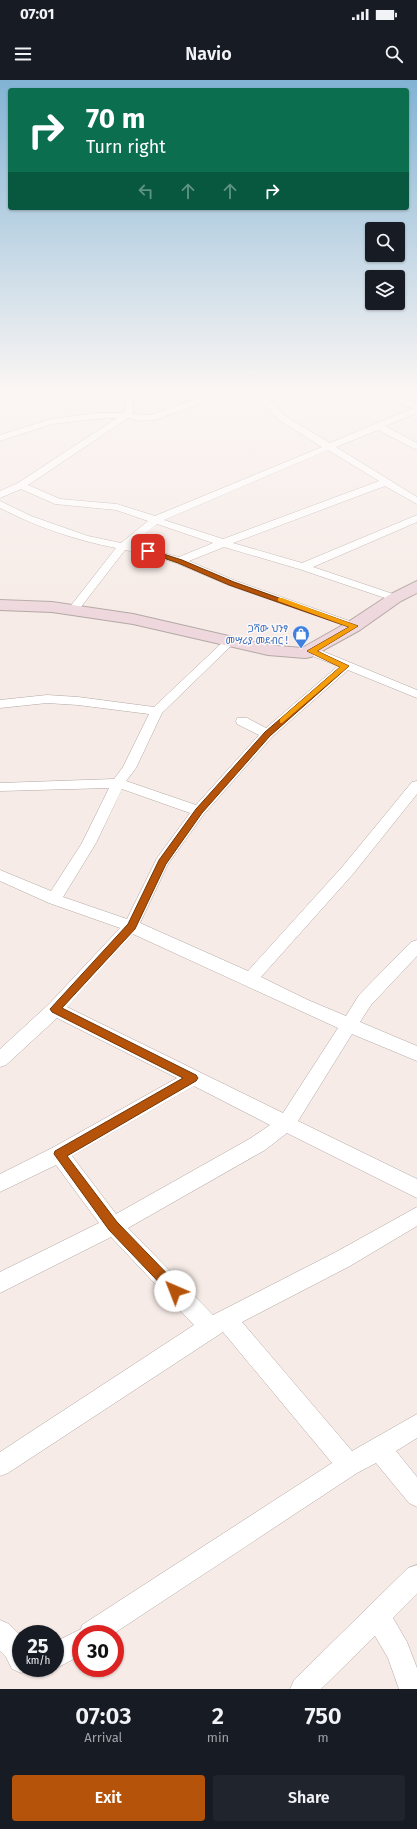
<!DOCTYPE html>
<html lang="en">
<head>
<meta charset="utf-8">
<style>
	body { margin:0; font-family:"Fira Sans","Noto Sans Ethiopic",sans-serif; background:#20242c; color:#f1f3f6; height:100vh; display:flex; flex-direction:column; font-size:15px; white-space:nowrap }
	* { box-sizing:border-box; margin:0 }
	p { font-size:13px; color:#9ea1a6 }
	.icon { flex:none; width:22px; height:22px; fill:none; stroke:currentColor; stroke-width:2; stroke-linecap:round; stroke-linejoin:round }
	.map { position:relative; height:1609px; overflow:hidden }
	.details { display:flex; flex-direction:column; background:#171b24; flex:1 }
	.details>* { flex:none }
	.hud { position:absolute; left:8px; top:8px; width:401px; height:122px; border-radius:4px; box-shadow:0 1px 3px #0004; background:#0b6e4f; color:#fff; overflow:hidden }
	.controls { position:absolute; left:365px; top:142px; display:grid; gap:8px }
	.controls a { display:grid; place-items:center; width:40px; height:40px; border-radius:4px; background:#171b24; box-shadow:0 1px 3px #0004; font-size:20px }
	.speed { position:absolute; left:12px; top:1545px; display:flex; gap:8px; font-size:20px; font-weight:700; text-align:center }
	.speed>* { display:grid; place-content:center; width:52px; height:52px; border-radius:50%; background:#171b24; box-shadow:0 1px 3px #0004; line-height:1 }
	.speed small { font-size:10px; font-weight:400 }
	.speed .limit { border:6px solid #d22; background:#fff; color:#111 }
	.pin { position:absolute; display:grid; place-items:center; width:34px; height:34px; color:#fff; margin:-17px; border-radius:8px; box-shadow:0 2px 6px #0006 }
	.me { position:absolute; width:44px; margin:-22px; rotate:316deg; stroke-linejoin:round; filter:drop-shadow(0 0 3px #0008) }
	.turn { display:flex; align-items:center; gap:14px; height:84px; padding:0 12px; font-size:18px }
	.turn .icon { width:52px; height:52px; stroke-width:2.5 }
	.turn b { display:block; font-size:28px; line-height:34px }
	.lanes { display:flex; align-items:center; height:38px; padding:0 12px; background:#0003; justify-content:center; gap:20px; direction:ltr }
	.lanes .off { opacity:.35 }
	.eta { display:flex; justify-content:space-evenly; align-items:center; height:68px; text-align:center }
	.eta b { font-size:24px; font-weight:600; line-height:28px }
	.primary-button { display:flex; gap:8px; margin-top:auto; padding:8px 12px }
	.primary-button a { flex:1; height:46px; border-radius:4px; background:#b45309; color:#fff; font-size:16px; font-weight:600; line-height:46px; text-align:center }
	.primary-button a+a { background:#20242c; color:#f1f3f6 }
	.status { display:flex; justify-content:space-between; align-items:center; height:28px; padding:0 20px; background:#171b24; direction:ltr }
	.status svg { height:11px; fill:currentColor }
	header { display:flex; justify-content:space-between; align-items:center; height:52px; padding:0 12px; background:#171b24; font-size:18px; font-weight:600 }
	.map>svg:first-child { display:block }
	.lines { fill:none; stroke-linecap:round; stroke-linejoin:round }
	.street-casing { stroke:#b3a8a4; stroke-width:1 }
	.secondary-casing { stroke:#b3a8a4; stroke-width:2 }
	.street { fill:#fff; fill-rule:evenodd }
	.secondary { fill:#eed8dd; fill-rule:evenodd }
	.route { fill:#b45309; stroke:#753606 }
	.slow { fill:#f59e0b }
	.labels { text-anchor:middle; stroke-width:3; stroke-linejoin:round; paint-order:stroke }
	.far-shop-label { font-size:10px; fill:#366cbe; stroke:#fffaf9; text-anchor:end }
</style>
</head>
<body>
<div class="status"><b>07:01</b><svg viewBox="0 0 49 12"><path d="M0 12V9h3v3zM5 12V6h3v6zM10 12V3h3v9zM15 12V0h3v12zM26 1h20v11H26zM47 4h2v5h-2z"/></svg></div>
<header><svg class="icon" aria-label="menu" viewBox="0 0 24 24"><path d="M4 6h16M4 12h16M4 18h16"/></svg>Navio<svg class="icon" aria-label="search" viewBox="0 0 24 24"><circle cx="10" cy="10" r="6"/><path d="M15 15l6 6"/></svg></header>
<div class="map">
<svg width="417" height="1609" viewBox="0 0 417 1609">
	<rect width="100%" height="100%" fill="#f6ebe7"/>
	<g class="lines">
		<g class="street-casing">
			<g id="street">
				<polygon points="0,309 14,309 13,311 0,314"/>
				<path d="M 144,309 L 156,309 L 132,318 L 134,326 L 132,334 L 151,335 L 224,309 L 246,309 L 270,320 L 285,336 L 330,363 L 413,328 L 385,317 L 385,313 L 391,313 L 417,324 L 417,333 L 385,346 L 417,363 L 417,370 L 378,350 L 336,367 L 417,417 L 417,424 L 385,406 L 233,463 L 302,483 L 417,435 L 417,442 L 313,487 L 399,516 L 401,518 L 399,520 L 391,520 L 299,489 L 224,467 L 189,481 L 236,501 L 358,544 L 360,546 L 354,549 L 228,505 L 176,483 L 146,474 L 125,470 L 77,532 L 69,532 L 67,530 L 69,528 L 116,468 C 75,460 37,447 0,428 L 0,421 L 31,436 L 88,456 L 121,463 L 148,441 L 116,430 L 55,424 L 21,409 L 0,418 L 0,411 L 18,403 L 117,338 L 96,339 L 52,344 L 0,361 L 0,355 L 51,339 L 96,333 L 124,333 L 126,326 L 123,317 L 124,315 ZM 236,310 L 264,324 L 279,340 L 322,367 L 155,436 L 117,424 L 60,419 L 28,405 L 128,338 L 140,341 L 155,340 ZM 328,370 L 379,401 L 223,459 L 164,440 ZM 157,444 L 213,463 L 179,477 L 131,465 Z"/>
				<path d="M 230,557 L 236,561 L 234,563 L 162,633 L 136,688 L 126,701 L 196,725 L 259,655 L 237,644 L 236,641 L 237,638 L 247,638 L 266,648 L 338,586 L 307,574 L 305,571 L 307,568 L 315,568 L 417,610 L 417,618 L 348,590 L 272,657 L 204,734 L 168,784 L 140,843 L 248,891 L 343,786 L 412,702 L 417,701 L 417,714 L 353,794 L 261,897 L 308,920 L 346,936 L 359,915 L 411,862 L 417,860 L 417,876 L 371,925 L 360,942 L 417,966 L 417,981 L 352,954 L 298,1041 L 417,1099 L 417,1118 L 287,1053 L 265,1070 L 128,1148 L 213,1235 L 336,1172 L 417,1127 L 417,1146 L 350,1186 L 242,1242 L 352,1371 L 417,1334 L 417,1358 L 396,1371 L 417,1397 L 417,1427 L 409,1423 L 376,1383 L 357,1393 L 113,1554 L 81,1554 L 81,1575 L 55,1589 L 53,1588 L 55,1588 L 55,1562 L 81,1549 L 82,1545 L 332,1383 L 223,1252 L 8,1393 L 0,1396 L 0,1372 L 194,1245 L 111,1157 L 0,1213 L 0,1192 L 99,1143 L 56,1085 L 0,1112 L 0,1094 L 52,1068 L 177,998 L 57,938 L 6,985 L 0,987 L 0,969 L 49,924 L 120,848 L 49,823 L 0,801 L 0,790 L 51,811 L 82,763 L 109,708 L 0,711 L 0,703 L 114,699 L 123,687 L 149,634 L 78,625 L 47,623 L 0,628 L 0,620 L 47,615 L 78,617 L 154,627 L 226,559 ZM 122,709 L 190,733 L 157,778 L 127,839 L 63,817 L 96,763 ZM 133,854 L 338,948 L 283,1033 L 67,927 ZM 194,1006 L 270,1045 L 251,1058 L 116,1134 L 72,1076 Z"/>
				<polygon points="417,1485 417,1514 393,1538 407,1562 417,1588 417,1609 399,1609 388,1578 375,1556 321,1609 290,1609 294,1600 408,1488"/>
				<polygon points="0,1540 9,1544 21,1556 21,1588 30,1589 21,1593 12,1589 6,1577 0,1571"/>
			</g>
		</g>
		<g class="secondary-casing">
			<polygon id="secondary" points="417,501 417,513 401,521 360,550 311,577 305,578 268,575 133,544 52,532 0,530 0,520 52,522 133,534 268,565 302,568 348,542 389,515"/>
		</g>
		<use href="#street" class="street"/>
		<use href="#secondary" class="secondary"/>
	</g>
	<linearGradient id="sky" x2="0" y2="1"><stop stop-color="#82b3d4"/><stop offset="0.58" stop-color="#fbf6f4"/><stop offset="1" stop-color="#fbf6f4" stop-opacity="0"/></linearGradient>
	<rect width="417" height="534" fill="url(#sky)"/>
	<polygon class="route" points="148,469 182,480 234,502 358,546 317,571 349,586 270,656 202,733 166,784 135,849 62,928 196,995 198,998 196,1001 67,1076 117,1142 180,1207 181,1211 180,1215 175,1217 171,1215 109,1150 54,1074 55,1071 183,998 52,932 50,929 128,844 159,780 196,729 265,652 340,587 307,571 349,547 229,505 178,483 146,472 145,471"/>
	<polygon class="slow" points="278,518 282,518 358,546 317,571 349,586 282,643 280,643 280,639 340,587 307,571 349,547 278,521"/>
	<defs>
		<g id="shop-pin" transform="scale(0.9)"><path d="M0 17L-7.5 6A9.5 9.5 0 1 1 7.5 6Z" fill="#3f7fe0" stroke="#fffaf9"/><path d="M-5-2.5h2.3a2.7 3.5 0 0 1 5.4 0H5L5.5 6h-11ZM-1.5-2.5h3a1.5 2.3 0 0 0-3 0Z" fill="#fff"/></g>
	</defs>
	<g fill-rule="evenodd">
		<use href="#shop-pin" x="301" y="554"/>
	</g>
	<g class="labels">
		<g class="far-shop-label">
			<text x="288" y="552">ጋሻው ህንፃ<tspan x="288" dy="12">መሣሪያ መደብር !</tspan></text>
		</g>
	</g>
</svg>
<div class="controls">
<a><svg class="icon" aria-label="search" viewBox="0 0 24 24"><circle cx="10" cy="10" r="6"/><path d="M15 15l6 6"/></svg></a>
<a><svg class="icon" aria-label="layers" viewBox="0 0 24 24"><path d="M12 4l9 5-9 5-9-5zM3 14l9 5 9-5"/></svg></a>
</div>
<div class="speed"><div>25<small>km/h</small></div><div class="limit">30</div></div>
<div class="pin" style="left:148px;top:471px;background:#d93025"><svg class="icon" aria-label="arrive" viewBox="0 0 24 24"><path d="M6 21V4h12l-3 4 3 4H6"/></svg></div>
<svg class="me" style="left:175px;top:1211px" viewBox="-20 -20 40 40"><circle r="19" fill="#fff"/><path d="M0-13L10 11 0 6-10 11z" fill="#b45309"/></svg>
<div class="hud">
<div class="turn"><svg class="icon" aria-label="right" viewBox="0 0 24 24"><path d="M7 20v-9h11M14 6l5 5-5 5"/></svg><div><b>70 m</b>Turn right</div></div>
<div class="lanes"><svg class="icon off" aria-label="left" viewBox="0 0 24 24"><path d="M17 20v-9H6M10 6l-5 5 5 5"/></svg><svg class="icon off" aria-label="ahead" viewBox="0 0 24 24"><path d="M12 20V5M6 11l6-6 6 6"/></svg><svg class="icon off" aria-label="ahead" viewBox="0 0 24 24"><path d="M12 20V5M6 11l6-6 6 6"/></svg><svg class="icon" aria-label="right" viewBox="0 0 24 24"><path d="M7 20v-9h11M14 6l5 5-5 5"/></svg></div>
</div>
</div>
<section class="details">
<div class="eta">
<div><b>07:03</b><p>Arrival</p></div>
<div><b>2</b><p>min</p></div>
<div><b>750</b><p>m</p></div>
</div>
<div class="primary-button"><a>Exit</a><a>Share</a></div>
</section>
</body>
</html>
